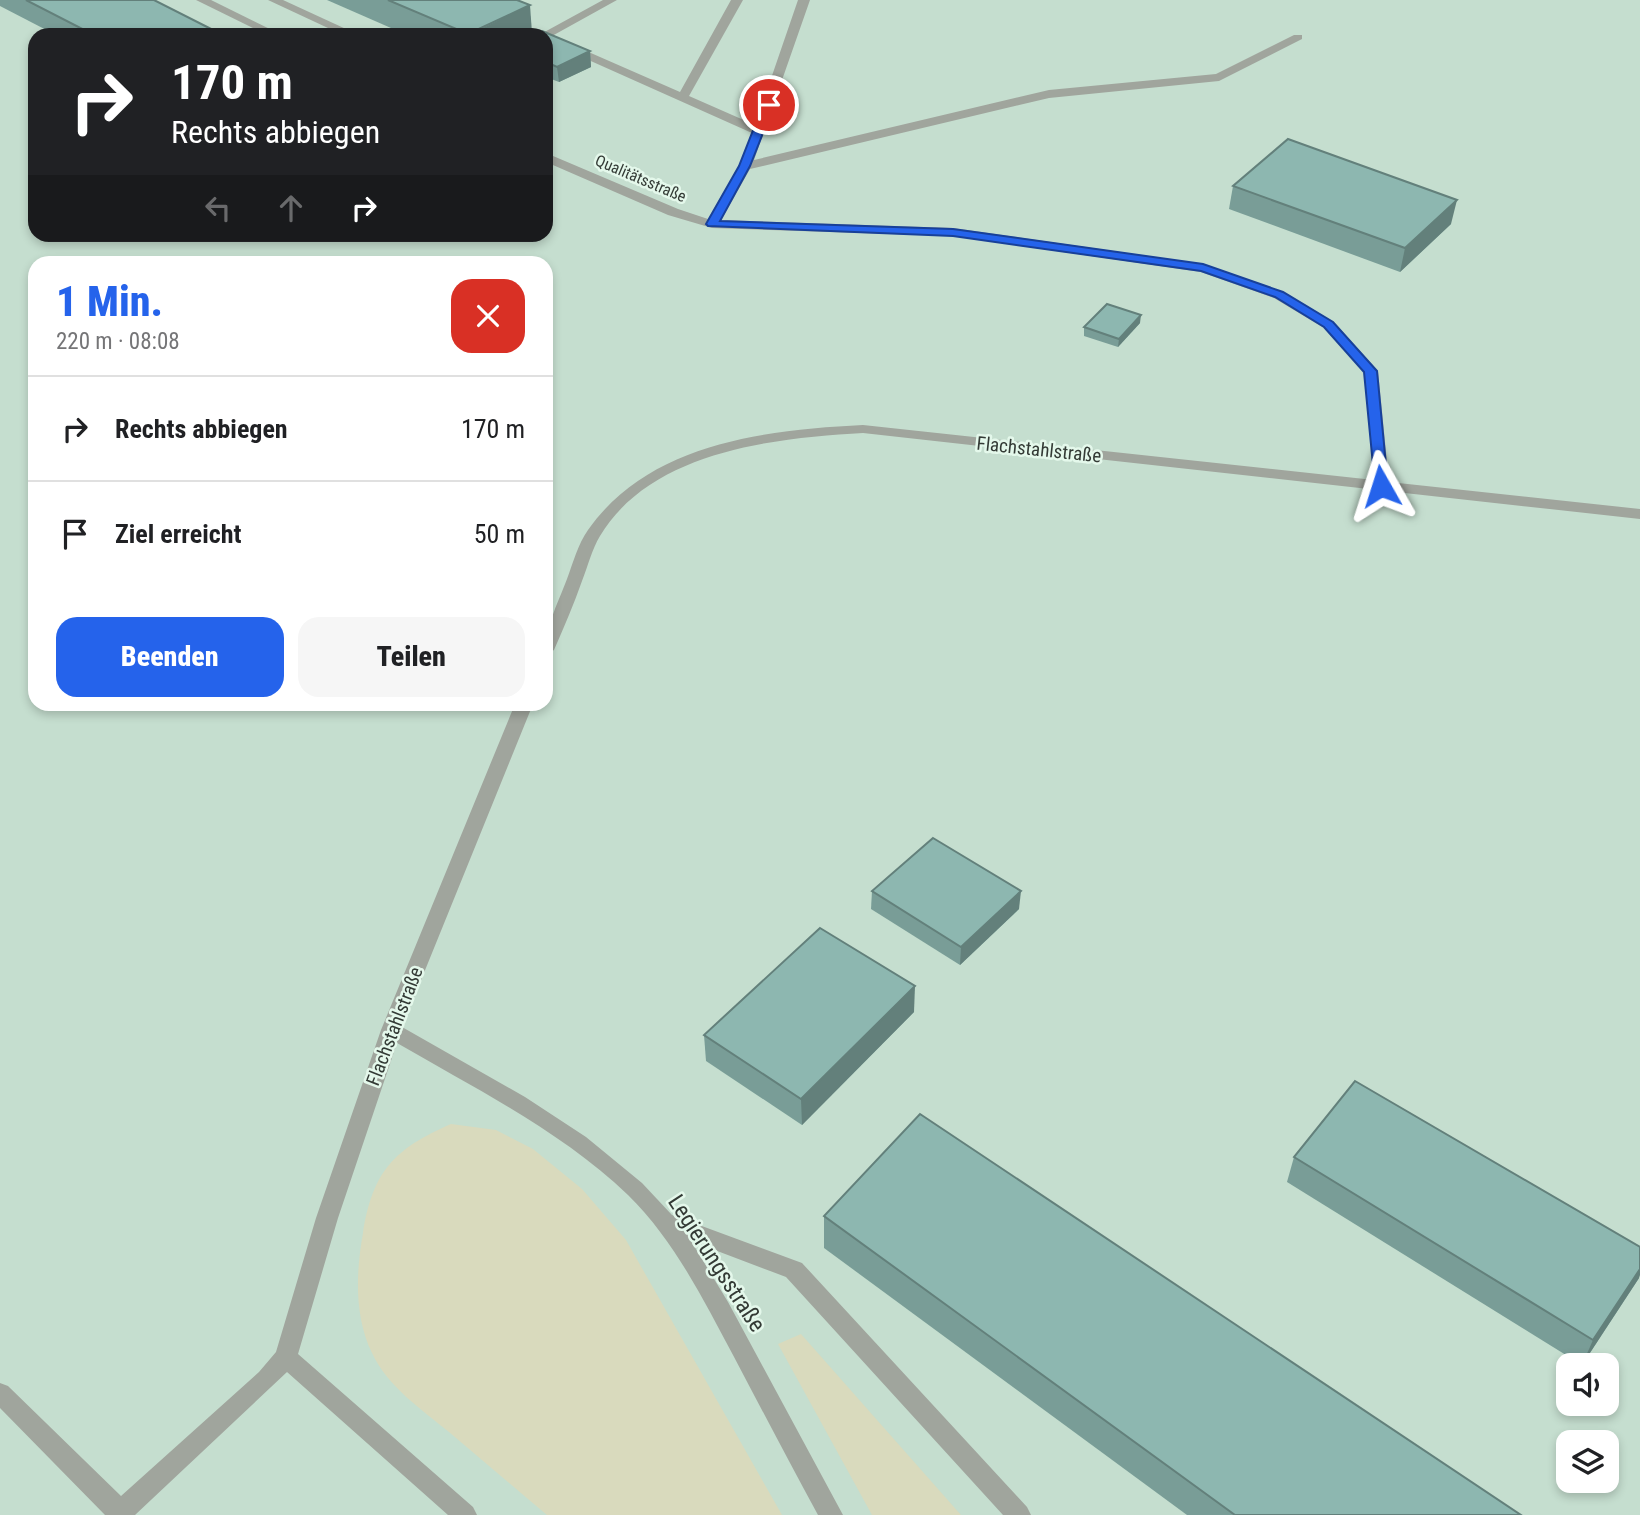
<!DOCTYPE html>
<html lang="de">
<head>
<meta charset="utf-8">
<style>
	body { margin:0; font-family:"Roboto Condensed",sans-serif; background:#f6f6f6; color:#202124; height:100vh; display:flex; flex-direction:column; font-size:26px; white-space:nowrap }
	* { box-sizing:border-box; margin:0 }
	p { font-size:23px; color:#757577 }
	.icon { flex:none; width:38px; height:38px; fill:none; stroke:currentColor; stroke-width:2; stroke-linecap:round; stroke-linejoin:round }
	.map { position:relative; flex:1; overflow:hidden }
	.sheet { position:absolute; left:28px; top:256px; width:525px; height:455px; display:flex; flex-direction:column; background:#fff; border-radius:21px; box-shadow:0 4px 10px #0003 }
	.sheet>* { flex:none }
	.banner { position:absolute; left:28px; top:28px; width:525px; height:214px; border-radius:21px; box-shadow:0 4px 10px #0003; background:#202124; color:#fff; overflow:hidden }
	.tools { position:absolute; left:1556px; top:1353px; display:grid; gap:14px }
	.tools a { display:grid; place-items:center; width:63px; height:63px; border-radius:14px; background:#fff; box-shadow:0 4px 10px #0003; font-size:35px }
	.pin { position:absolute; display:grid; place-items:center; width:60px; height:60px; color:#fff; margin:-30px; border:4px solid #fff; border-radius:50%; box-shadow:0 2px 7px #0007 }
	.me { position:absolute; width:77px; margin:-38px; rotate:354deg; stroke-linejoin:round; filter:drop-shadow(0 0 5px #0008) }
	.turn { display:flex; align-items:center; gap:24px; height:147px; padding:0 28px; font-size:32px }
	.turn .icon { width:91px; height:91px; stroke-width:2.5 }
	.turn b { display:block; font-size:49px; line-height:60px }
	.lanes { display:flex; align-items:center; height:66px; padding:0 28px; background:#0003; justify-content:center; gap:35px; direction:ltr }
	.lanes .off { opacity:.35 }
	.round { display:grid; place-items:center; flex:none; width:74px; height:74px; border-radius:21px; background:#f6f6f6 }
	.summary { display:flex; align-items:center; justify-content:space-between; height:119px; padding:0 28px }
	h1 { font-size:42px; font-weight:800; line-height:52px; color:#2563eb }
	.action { display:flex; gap:14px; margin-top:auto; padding:14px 28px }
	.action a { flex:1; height:80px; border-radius:21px; background:#2563eb; color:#fff; font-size:28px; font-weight:800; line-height:80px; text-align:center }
	.action a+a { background:#f6f6f6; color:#202124 }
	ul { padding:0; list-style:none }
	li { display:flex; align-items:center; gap:21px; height:105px; padding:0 28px; border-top:2px solid #e0e0e0 }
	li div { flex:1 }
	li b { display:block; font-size:26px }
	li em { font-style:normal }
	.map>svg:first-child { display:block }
	.built { fill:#c5decf; fill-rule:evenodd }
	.green { fill:#d9dabd }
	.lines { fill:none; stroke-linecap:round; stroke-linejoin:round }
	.minor { fill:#a0a59d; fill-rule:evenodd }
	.wall { fill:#799d97 }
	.shaded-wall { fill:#63807b }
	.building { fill:#8db7b0; stroke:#63807b; stroke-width:2 }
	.route { fill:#2563eb; stroke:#184099; stroke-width:2 }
	.labels { text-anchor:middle; stroke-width:5; stroke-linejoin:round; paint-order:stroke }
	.far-street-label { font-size:16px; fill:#333a35; stroke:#e4f8eb }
	.street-label { font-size:19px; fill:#333a35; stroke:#e4f8eb }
	.near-street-label { font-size:23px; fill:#333a35; stroke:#e4f8eb }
</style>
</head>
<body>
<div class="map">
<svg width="1640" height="1515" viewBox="0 0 1640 1515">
	<rect width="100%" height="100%" fill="#d7ebde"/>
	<path class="built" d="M 0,0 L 1640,0 L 1640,1515 L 0,1515 ZM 35,35 L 546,35 L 546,234 L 35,234 ZM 35,262 L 546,262 L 546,704 L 35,704 ZM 1568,1365 L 1606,1365 L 1606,1404 L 1568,1404 ZM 1568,1442 L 1606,1442 L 1606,1480 L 1568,1480 Z"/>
	<g class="green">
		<path d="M 451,1124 L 496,1130 L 533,1149 L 582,1189 L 626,1240 L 782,1515 L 547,1515 C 514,1487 482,1460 449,1432 C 421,1409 388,1387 372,1353 C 354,1316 356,1272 363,1233 C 373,1171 394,1149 451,1124 Z"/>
		<polygon points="801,1334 961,1515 872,1515 778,1344"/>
	</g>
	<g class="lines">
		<g class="minor">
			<polygon points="196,0 211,0 282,35 267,35"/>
			<polygon points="268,0 283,0 359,35 343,35"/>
			<path d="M 603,0 L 617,0 L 552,36 L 680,92 L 731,0 L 743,0 L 689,96 L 755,125 L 798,0 L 810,0 L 754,160 L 1049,90 L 1216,74 L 1294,35 L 1302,35 L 1302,39 L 1219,81 L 1049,98 L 750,169 L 721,220 L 953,228 L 1203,264 L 1284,292 L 1334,322 L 1378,371 L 1389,482 L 1640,509 L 1640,519 L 863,433 C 774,438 651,451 600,536 C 592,549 588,566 582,581 C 574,604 564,627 554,650 L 546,655 C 546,624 556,608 567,579 C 573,563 578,544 588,530 C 649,443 765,430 863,425 L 1374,480 L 1364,372 L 1324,328 L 1274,298 L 1201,272 L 953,236 L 712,228 L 668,215 L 546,162 L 546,153 L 678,209 L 708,219 L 739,166 L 752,133 L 546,41 L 546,35 L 539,35 Z"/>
			<path d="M 515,704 L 533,704 L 402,1027 L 525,1097 L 586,1137 L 642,1183 L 672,1215 L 802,1263 L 1027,1507 L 1031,1515 L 1003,1515 L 786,1277 L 691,1241 L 728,1302 L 843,1515 L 818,1515 C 789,1462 761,1408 733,1355 C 703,1299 674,1240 628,1195 C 561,1131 476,1089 397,1043 L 338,1218 L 298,1354 L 473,1507 L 477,1515 L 448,1515 L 287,1372 L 135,1515 L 105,1515 L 0,1408 L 0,1383 L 8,1386 L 121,1496 L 259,1372 L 276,1352 L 316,1218 L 381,1030 Z"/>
		</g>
	</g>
	<g class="wall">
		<polygon points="0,0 154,0 223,35 56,35 0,6"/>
		<polygon points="327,0 517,0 532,33 529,35 407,35"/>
		<polygon points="546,35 590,51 591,67 559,82 546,77"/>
		<polygon points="1233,186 1451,224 1400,272 1229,209"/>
		<polygon points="1140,323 1118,347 1084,336 1084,327"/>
		<polygon points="872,891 1019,909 960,965 871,909"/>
		<polygon points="914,1012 802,1125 706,1061 704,1035"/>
		<polygon points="1294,1157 1639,1278 1582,1365 1287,1182"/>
		<polygon points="824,1216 1521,1515 1187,1515 824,1248"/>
	</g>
	<g class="shaded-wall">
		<polygon points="530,5 532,33 529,35 469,35"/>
		<polygon points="590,51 591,67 559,82 557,67"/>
		<polygon points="1457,200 1451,224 1400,272 1405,248"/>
		<polygon points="1141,315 1140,323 1118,347 1119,339"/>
		<polygon points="1021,891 1019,909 960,965 961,947"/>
		<polygon points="915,986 914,1012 802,1125 801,1099"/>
		<polygon points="1640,1269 1640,1275 1639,1278 1582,1365 1593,1340"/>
	</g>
	<g class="building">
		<polygon points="26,0 154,0 223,35 94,35"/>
		<polygon points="388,0 517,0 530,5 468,34"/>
		<polygon points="542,31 590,51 557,67 546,62 546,35 533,35"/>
		<polygon points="1288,139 1457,200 1405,248 1233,186"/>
		<polygon points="1107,304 1141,315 1119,339 1084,327"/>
		<polygon points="933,838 1021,891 961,947 872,891"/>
		<polygon points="820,928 915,986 801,1099 704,1035"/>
		<polygon points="1355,1081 1640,1247 1640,1269 1593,1340 1294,1157"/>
		<polygon points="920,1114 1521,1515 1235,1515 824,1216"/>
	</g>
	<polygon class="route" points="769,101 774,105 750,166 720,221 953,229 1203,264 1283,292 1333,322 1377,371 1388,486 1381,490 1375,486 1364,372 1324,327 1275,297 1201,271 953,236 708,226 706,224 739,166 763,105"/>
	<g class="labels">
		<g class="far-street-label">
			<text transform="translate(641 178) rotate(23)" y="6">Qualitätsstraße</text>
		</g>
		<g class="street-label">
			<text transform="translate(1039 449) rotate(6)" y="7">Flachstahlstraße</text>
			<text transform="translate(394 1026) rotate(-69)" y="7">Flachstahlstraße</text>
		</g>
		<g class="near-street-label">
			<text transform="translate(717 1263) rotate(57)" y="8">Legierungsstraße</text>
		</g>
	</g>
</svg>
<div class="tools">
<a><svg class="icon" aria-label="sound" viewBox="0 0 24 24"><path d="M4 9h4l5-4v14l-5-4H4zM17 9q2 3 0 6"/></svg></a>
<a><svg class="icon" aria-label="layers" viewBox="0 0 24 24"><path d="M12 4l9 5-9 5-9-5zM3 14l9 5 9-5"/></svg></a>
</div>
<div class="pin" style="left:769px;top:105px;background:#d93025"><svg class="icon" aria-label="arrive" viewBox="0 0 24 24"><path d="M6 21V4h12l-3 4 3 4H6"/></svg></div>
<svg class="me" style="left:1381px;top:486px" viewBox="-20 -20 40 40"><path d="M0-17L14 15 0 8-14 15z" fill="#2563eb" stroke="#fff" stroke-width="4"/></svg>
<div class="banner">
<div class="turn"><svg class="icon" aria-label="right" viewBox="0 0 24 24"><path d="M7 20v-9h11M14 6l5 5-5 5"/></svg><div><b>170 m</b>Rechts abbiegen</div></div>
<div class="lanes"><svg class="icon off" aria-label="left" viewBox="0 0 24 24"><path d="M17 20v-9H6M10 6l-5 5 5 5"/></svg><svg class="icon off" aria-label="ahead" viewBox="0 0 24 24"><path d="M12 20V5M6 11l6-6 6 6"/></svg><svg class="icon" aria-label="right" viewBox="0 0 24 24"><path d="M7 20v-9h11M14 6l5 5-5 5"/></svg></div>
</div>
<section class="sheet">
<div class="summary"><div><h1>1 Min.</h1><p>220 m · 08:08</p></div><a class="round" style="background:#d93025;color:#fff"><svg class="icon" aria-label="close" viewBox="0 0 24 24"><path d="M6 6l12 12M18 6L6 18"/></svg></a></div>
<ul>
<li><svg class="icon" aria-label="right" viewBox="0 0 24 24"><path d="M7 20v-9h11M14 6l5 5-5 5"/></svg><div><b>Rechts abbiegen</b></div><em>170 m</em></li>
<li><svg class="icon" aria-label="arrive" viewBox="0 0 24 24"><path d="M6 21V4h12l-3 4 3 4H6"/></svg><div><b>Ziel erreicht</b></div><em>50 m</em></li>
</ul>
<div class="action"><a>Beenden</a><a>Teilen</a></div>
</section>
</div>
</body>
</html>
